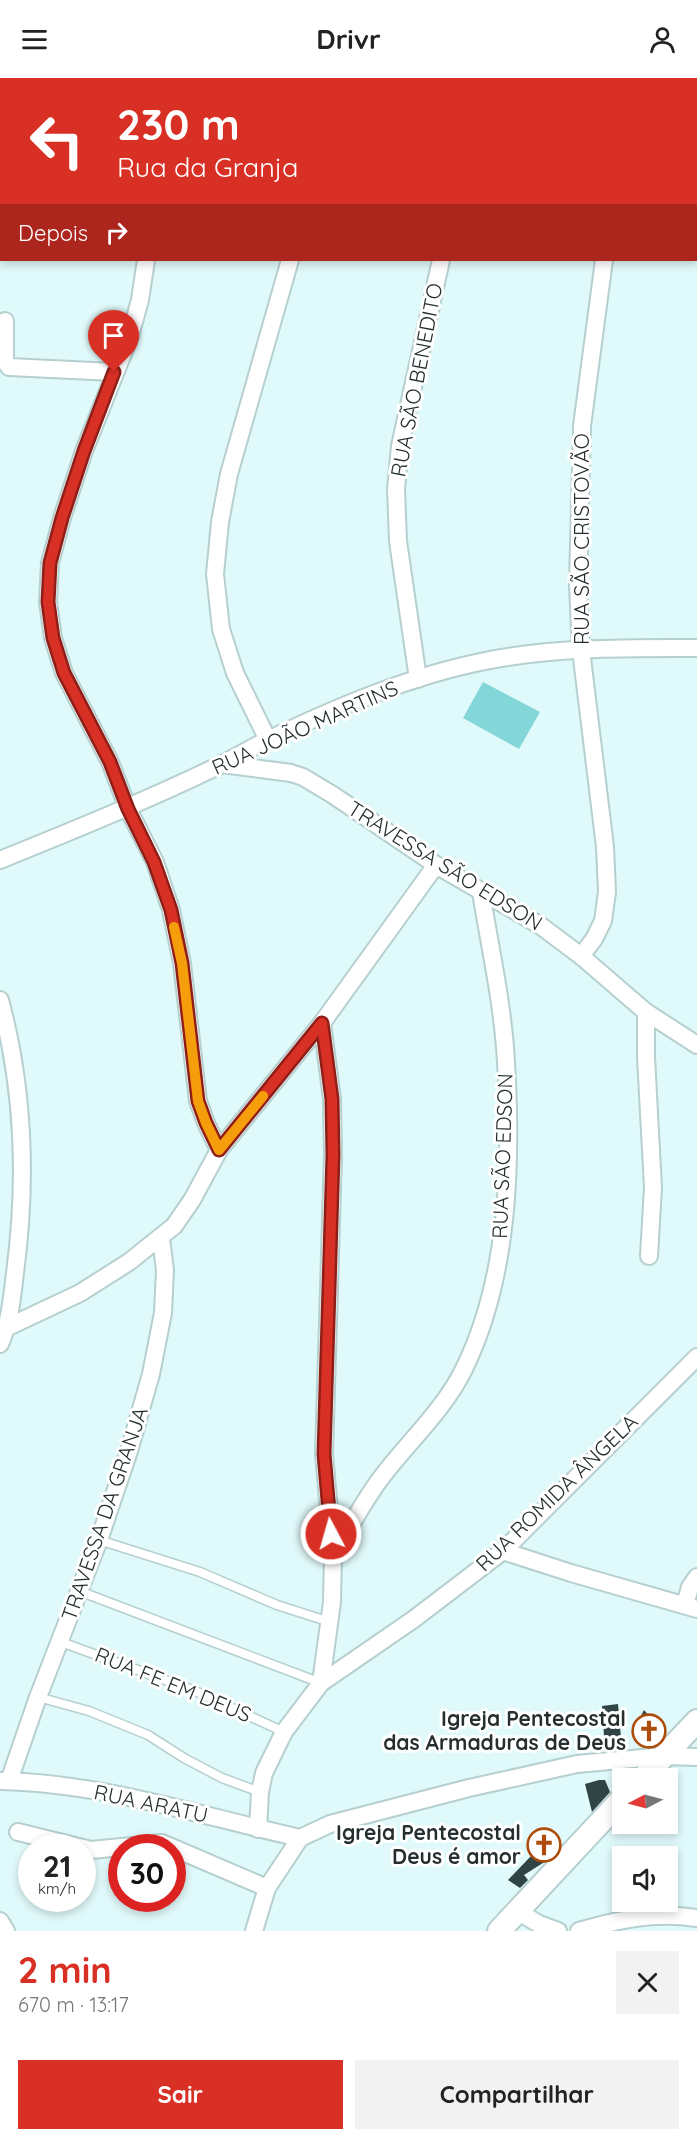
<!DOCTYPE html>
<html lang="pt">
<head>
<meta charset="utf-8">
<style>
	body { margin:0; font-family:Quicksand,sans-serif; background:#f2f2f2; color:#222; height:100vh; display:flex; flex-direction:column; font-size:22px; white-space:nowrap }
	* { box-sizing:border-box; margin:0 }
	p { font-size:20px; color:#767676 }
	.icon { flex:none; width:33px; height:33px; fill:none; stroke:currentColor; stroke-width:2; stroke-linecap:round; stroke-linejoin:round }
	.map { position:relative; height:1853px; overflow:hidden }
	.panel { display:flex; flex-direction:column; background:#fff; flex:1 }
	.panel>* { flex:none }
	.top-card { position:absolute; left:0px; top:0px; width:698px; height:183px; box-shadow:0 3px 9px #0003; background:#d93025; color:#fff; overflow:hidden }
	.needle { width:39px; rotate:264deg }
	.controls { position:absolute; left:612px; top:1690px; display:grid; gap:12px }
	.controls a { display:grid; place-items:center; width:66px; height:66px; border-radius:0px; background:#fff; box-shadow:0 3px 9px #0003; font-size:30px }
	.speed { position:absolute; left:18px; top:1756px; display:flex; gap:12px; font-size:30px; font-weight:700; text-align:center }
	.speed>* { display:grid; place-content:center; width:78px; height:78px; border-radius:50%; background:#fff; box-shadow:0 3px 9px #0003; line-height:1 }
	.speed small { font-size:15px; font-weight:400 }
	.speed .limit { border:9px solid #d22; background:#fff; color:#111 }
	.pin { position:absolute; display:grid; place-items:center; width:51px; height:51px; color:#fff; margin:-62px -26px; border-radius:50% 50% 50% 0; rotate:-45deg; box-shadow:0 0 6px #0007 }
	.pin .icon { rotate:45deg }
	.me { position:absolute; width:66px; margin:-33px; rotate:354deg; stroke-linejoin:round; filter:drop-shadow(0 0 4px #0008) }
	.turn { display:flex; align-items:center; gap:21px; height:126px; padding:0 18px; font-size:27px }
	.turn .icon { width:78px; height:78px; stroke-width:2.5 }
	.turn b { display:block; font-size:42px; line-height:51px }
	.then { display:flex; align-items:center; height:57px; padding:0 18px; background:#0003; gap:12px; font-size:22px }
	.round { display:grid; place-items:center; flex:none; width:63px; height:63px; border-radius:0px; background:#f2f2f2 }
	.head { display:flex; align-items:center; justify-content:space-between; height:102px; padding:0 18px }
	h1 { font-size:36px; font-weight:800; line-height:45px; color:#d93025 }
	.action { display:flex; gap:12px; margin-top:auto; padding:12px 18px }
	.action a { flex:1; height:69px; border-radius:0px; background:#d93025; color:#fff; font-size:24px; font-weight:800; line-height:69px; text-align:center }
	.action a+a { background:#f2f2f2; color:#222 }
	header { display:flex; justify-content:space-between; align-items:center; height:78px; padding:0 18px; background:#fff; font-size:27px; font-weight:800 }
	.map>svg:first-child { display:block }
	.built { fill:#ccefef }
	.grass { fill:#83d7d8 }
	.building { fill:#304445 }
	.lines { fill:none; stroke-linecap:round; stroke-linejoin:round }
	.lane-casing { stroke:#b6cfcf; stroke-width:11 }
	.street-casing { stroke:#b6cfcf; stroke-width:20 }
	.secondary-casing { stroke:#b6cfcf; stroke-width:26 }
	.lane { stroke:#fff; stroke-width:8 }
	.street { stroke:#fff; stroke-width:16 }
	.secondary { stroke:#fff; stroke-width:22 }
	.route-casing { stroke:#8d1f18; stroke-width:15 }
	.route { stroke:#d93025; stroke-width:10 }
	.slow { stroke:#f59e0b; stroke-width:10 }
	.labels { text-anchor:middle; stroke-width:6; stroke-linejoin:round; paint-order:stroke }
	.street-label { font-size:21px; fill:#262f2f; stroke:#fff }
	.poi-label { font-size:21px; font-weight:bold; fill:#262f2f; stroke:#fff; text-anchor:end }
</style>
</head>
<body>
<header><svg class="icon" aria-label="menu" viewBox="0 0 24 24"><path d="M4 6h16M4 12h16M4 18h16"/></svg>Drivr<svg class="icon" aria-label="person" viewBox="0 0 24 24"><circle cx="12" cy="8" r="4"/><path d="M4 21q1-7 8-7t8 7"/></svg></header>
<div class="map">
<svg width="697" height="1853" viewBox="0 0 697 1853">
	<rect width="100%" height="100%" fill="#e0f9fa"/>
	<polygon class="built" points="261,0 432,0 439,1 261,1"/>
	<polygon class="grass" points="483,604 540,634 519,671 463,640"/>
	<g class="building">
		<polygon points="618,1626 622,1671 605,1673 602,1628"/>
		<polygon points="644,1632 665,1656 654,1668 652,1669 634,1651"/>
		<polygon points="599,1702 605,1702 610,1714 592,1734 585,1706"/>
		<polygon points="540,1750 560,1768 546,1783 524,1797 528,1802 520,1810 508,1802 531,1778 529,1775 535,1768 528,1762"/>
	</g>
	<g class="lines">
		<g class="lane-casing">
			<g id="lane">
				<polyline points="99,1462 200,1494 277,1527 330,1544"/>
				<polyline points="79,1513 321,1605"/>
				<polyline points="61,1564 195,1613 284,1654"/>
				<polyline points="38,1619 89,1633 148,1657 184,1680 222,1700 260,1714"/>
			</g>
		</g>
		<g class="street-casing">
			<g id="street">
				<polyline points="491,0 491,2"/>
				<polyline points="0,141 2,139"/>
				<polyline points="146,182 140,222 130,258 84,373 62,440 50,485 48,524 53,560 64,595 110,684 128,731 155,784 171,832 182,885 198,1023 206,1045 219,1072"/>
				<polyline points="5,243 5,283 9,289 114,294"/>
				<polyline points="418,601 398,463 396,411 400,368 441,182"/>
				<polyline points="268,662 235,595 221,551 215,496 220,444 229,396 290,182"/>
				<polyline points="222,686 291,695 303,699 333,717 436,787 541,848 581,878 646,934 697,967"/>
				<path d="M 0,782 C 74,752 148,722 220,687 C 237,679 252,669 268,662 C 337,629 410,598 485,583 C 554,569 627,570 697,570"/>
				<polyline points="581,878 594,861 603,843 607,814 605,769 581,572 578,507 582,348 604,182"/>
				<path d="M 0,922 C 24,1011 27,1104 15,1195 C 12,1220 10,1244 0,1266"/>
				<polyline points="646,934 646,979 653,1110 649,1178"/>
				<polyline points="0,1250 8,1249 80,1215 129,1184 174,1148 192,1122 219,1072 322,945 436,787"/>
				<polyline points="503,1473 571,1495 697,1531"/>
				<path d="M 333,1477 C 349,1451 363,1424 381,1400 C 408,1364 444,1332 464,1291 C 509,1199 512,1085 506,984 C 503,927 490,870 481,814"/>
				<polyline points="685,1527 690,1509 697,1499"/>
				<polyline points="321,1605 414,1541 503,1473 697,1279"/>
				<path d="M 1,1703 C 103,1705 201,1738 300,1760"/>
				<polyline points="9,1703 38,1619 99,1462 129,1373 151,1296 163,1235 165,1192 161,1161"/>
				<polyline points="258,1751 260,1714 264,1695 284,1654 321,1605 332,1524 333,1477 324,1376 333,1077 332,1021 322,945"/>
				<polyline points="18,1754 91,1772 162,1765 267,1810"/>
				<polyline points="517,1833 539,1846 558,1853"/>
				<polyline points="0,1843 6,1853"/>
				<polyline points="254,1853 267,1810 300,1760 330,1746 469,1710 577,1686 664,1678 697,1679"/>
				<path d="M 579,1853 C 622,1841 651,1834 697,1840"/>
			</g>
		</g>
		<g class="secondary-casing">
			<g id="secondary">
				<polyline points="507,0 513,2"/>
				<polyline points="696,45 697,45"/>
				<polyline points="642,1701 697,1643"/>
				<polyline points="499,1853 622,1721"/>
			</g>
		</g>
		<use href="#lane" class="lane"/>
		<use href="#street" class="street"/>
		<use href="#secondary" class="secondary"/>
	</g>
	<g class="lines">
		<g class="route-casing">
			<polyline id="route" points="114,294 84,373 62,440 50,485 48,524 53,560 64,595 110,684 128,731 154,784 171,832 182,885 198,1023 206,1045 219,1072 322,945 332,1021 333,1077 324,1376 331,1456"/>
		</g>
		<use href="#route" class="route"/>
		<polyline class="slow" points="174,849 182,885 198,1023 206,1045 219,1072 263,1018"/>
	</g>
	<defs>
		<g id="church-ring" transform="scale(1.725)"><circle r="9.5" fill="#fff" stroke="#ae4d0b" stroke-width="1.5"/><path d="M-1.2-6h2.4v3.5h3.3v2.4h-3.3V6h-2.4V-.1h-3.3v-2.4h3.3Z" fill="#ae4d0b"/></g>
	</defs>
	<g fill-rule="evenodd">
		<use href="#church-ring" x="649" y="1653"/>
		<use href="#church-ring" x="544" y="1767"/>
	</g>
	<g class="labels">
		<g class="street-label">
			<text transform="translate(417 302) rotate(-79)" y="7">RUA SÃO BENEDITO</text>
			<text transform="translate(582 461) rotate(-90)" y="7">RUA SÃO CRISTOVÃO</text>
			<text transform="translate(305 650) rotate(-24)" y="7">RUA JOÃO MARTINS</text>
			<text transform="translate(445 788) rotate(32)" y="7">TRAVESSA SÃO EDSON</text>
			<text transform="translate(503 1078) rotate(-88)" y="7">RUA SÃO EDSON</text>
			<text transform="translate(557 1415) rotate(-44)" y="7">RUA ROMIDA ÂNGELA</text>
			<text transform="translate(105 1436) rotate(-71)" y="7">TRAVESSA DA GRANJA</text>
			<text transform="translate(173 1607) rotate(22)" y="7">RUA FE EM DEUS</text>
			<text transform="translate(151 1726) rotate(12)" y="7">RUA ARATU</text>
		</g>
		<g class="poi-label">
			<text x="626" y="1648">Igreja Pentecostal<tspan x="626" dy="24">das Armaduras de Deus</tspan></text>
			<text x="521" y="1762">Igreja Pentecostal<tspan x="521" dy="24">Deus é amor</tspan></text>
		</g>
	</g>
</svg>
<div class="controls">
<a><svg class="needle" viewBox="-14 -14 28 28"><path d="M0-13l5 13h-10z" fill="#e53935"/><path d="M0 13l5-13h-10z" fill="#767676"/></svg></a>
<a><svg class="icon" aria-label="sound" viewBox="0 0 24 24"><path d="M4 9h4l5-4v14l-5-4H4zM17 9q2 3 0 6"/></svg></a>
</div>
<div class="speed"><div>21<small>km/h</small></div><div class="limit">30</div></div>
<div class="pin" style="left:114px;top:294px;background:#d93025"><svg class="icon" aria-label="arrive" viewBox="0 0 24 24"><path d="M6 21V4h12l-3 4 3 4H6"/></svg></div>
<svg class="me" style="left:331px;top:1456px" viewBox="-20 -20 40 40"><circle r="17" fill="#d93025" stroke="#fff" stroke-width="3"/><path d="M0-11L8 9 0 5-8 9z" fill="#fff"/></svg>
<div class="top-card">
<div class="turn"><svg class="icon" aria-label="left" viewBox="0 0 24 24"><path d="M17 20v-9H6M10 6l-5 5 5 5"/></svg><div><b>230 m</b>Rua da Granja</div></div>
<div class="then">Depois<svg class="icon" aria-label="right" viewBox="0 0 24 24"><path d="M7 20v-9h11M14 6l5 5-5 5"/></svg></div>
</div>
</div>
<section class="panel">
<div class="head"><div><h1>2 min</h1><p>670 m · 13:17</p></div><a class="round"><svg class="icon" aria-label="close" viewBox="0 0 24 24"><path d="M6 6l12 12M18 6L6 18"/></svg></a></div>
<div class="action"><a>Sair</a><a>Compartilhar</a></div>
</section>
</body>
</html>
